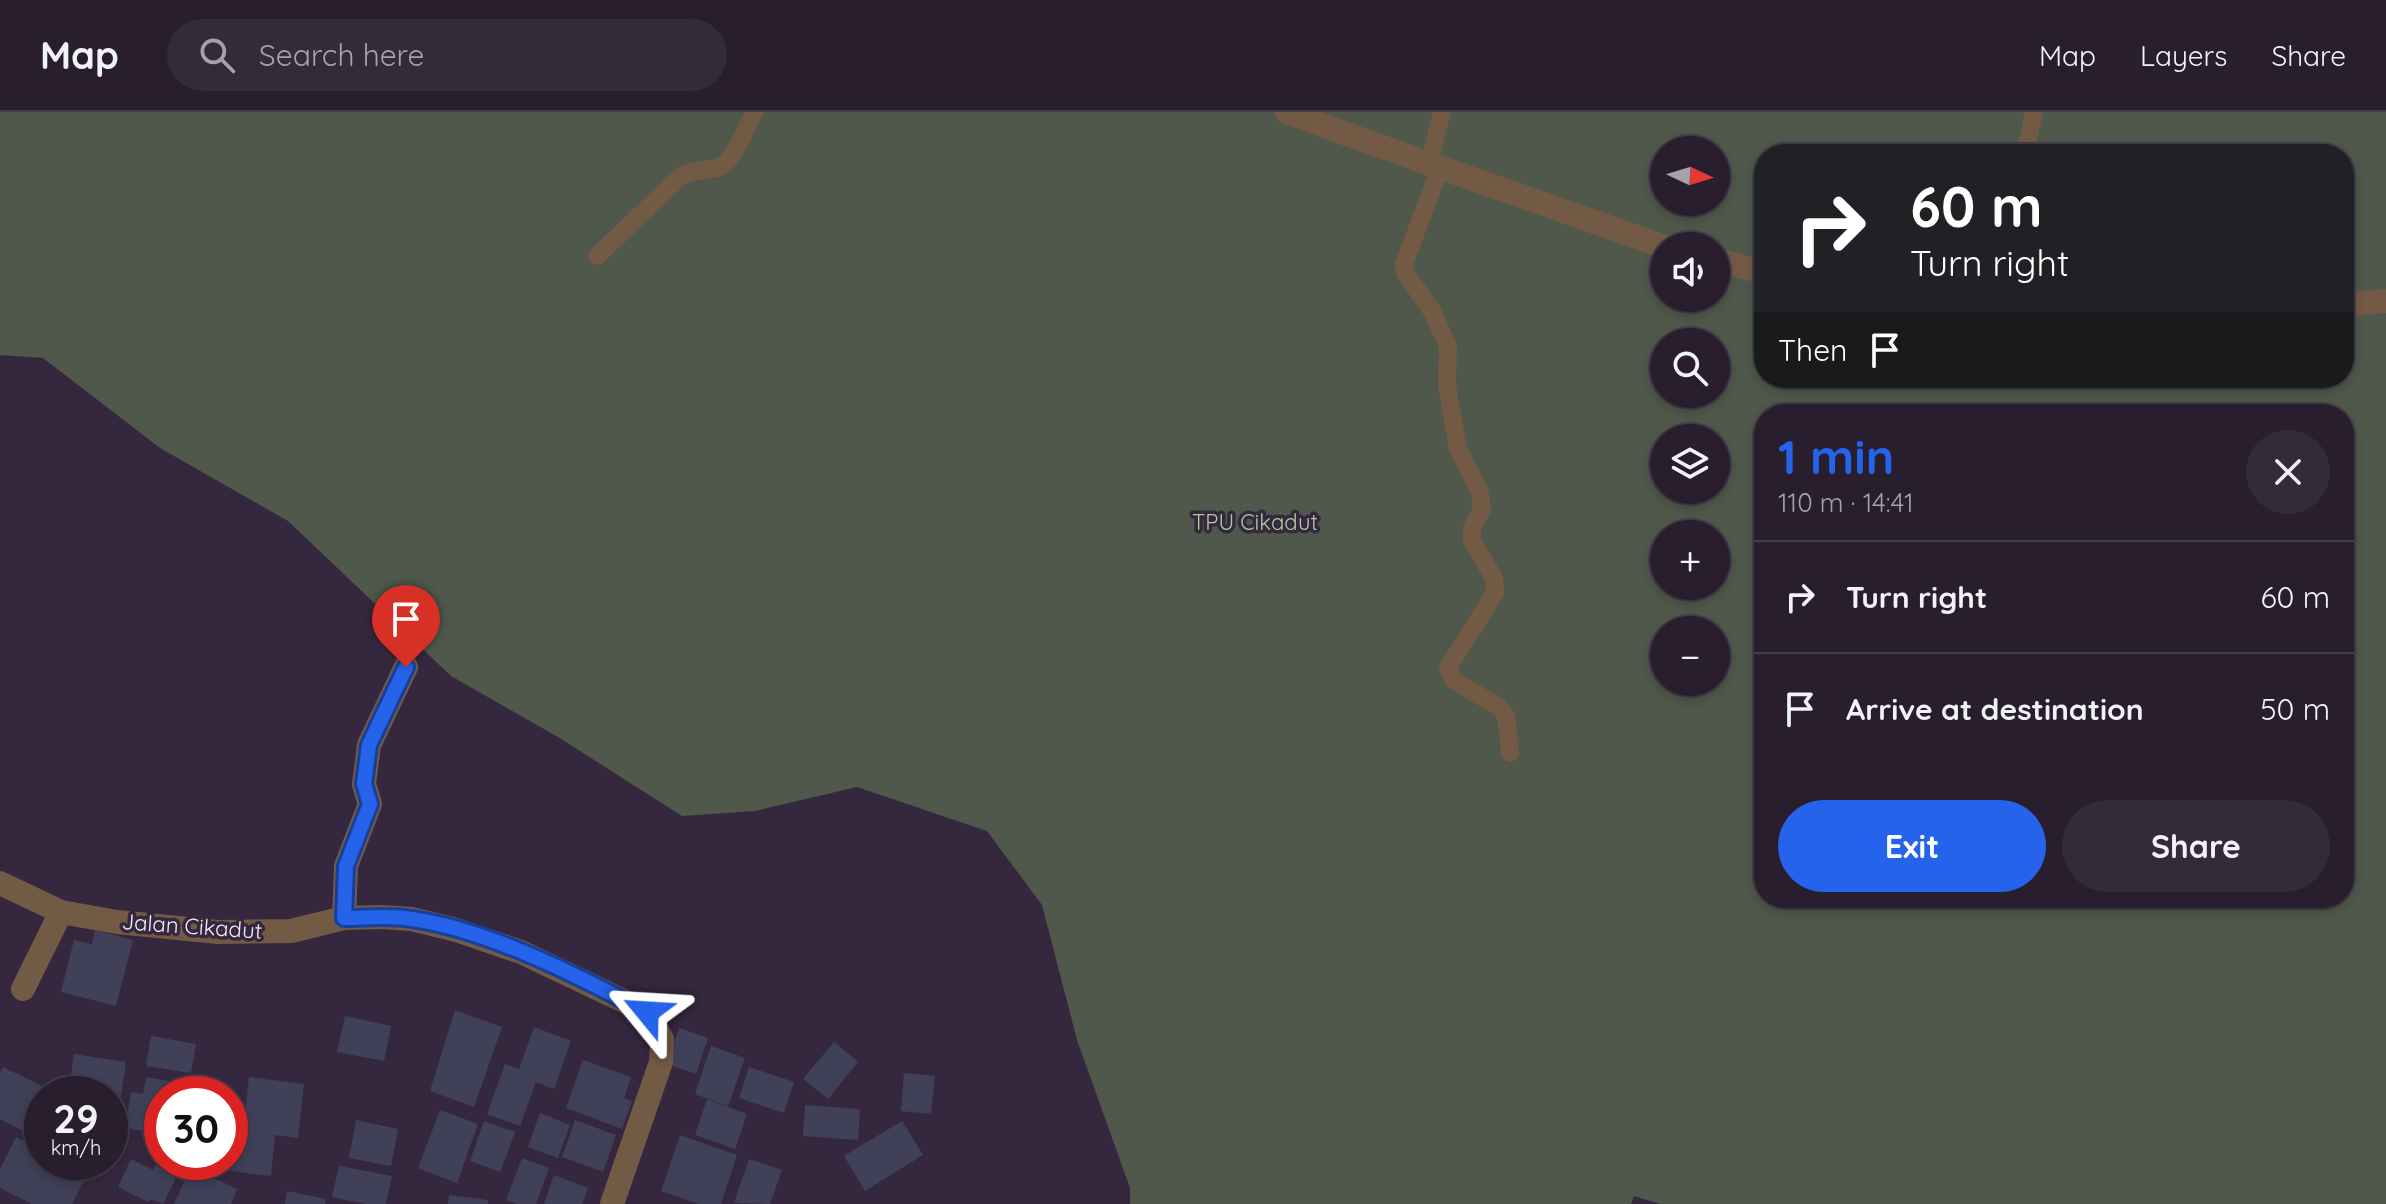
<!DOCTYPE html>
<html lang="en">
<head>
<meta charset="utf-8">
<style>
	body { margin:0; font-family:Quicksand,sans-serif; background:#342b3a; color:#f1f3f6; height:100vh; display:flex; flex-direction:column; font-size:30px; white-space:nowrap }
	* { box-sizing:border-box; margin:0 }
	p { font-size:26px; color:#a5a2aa }
	.icon { flex:none; width:44px; height:44px; fill:none; stroke:currentColor; stroke-width:2; stroke-linecap:round; stroke-linejoin:round }
	.map { position:relative; flex:1; overflow:hidden }
	.details { position:absolute; left:1754px; top:292px; width:600px; height:504px; display:flex; flex-direction:column; background:#281e2e; border-radius:32px; box-shadow:0 4px 12px #0003,0 0 0 2px #443c4a }
	.details>* { flex:none }
	.top-card { position:absolute; left:1754px; top:32px; width:600px; height:244px; border-radius:32px; box-shadow:0 4px 12px #0003,0 0 0 2px #443c4a; background:#202124; color:#fff; overflow:hidden }
	.needle { width:52px; rotate:94deg }
	.tools { position:absolute; left:1650px; top:24px; display:grid; gap:16px }
	.tools a { display:grid; place-items:center; width:80px; height:80px; border-radius:50%; background:#281e2e; box-shadow:0 4px 12px #0003,0 0 0 2px #443c4a; font-size:40px }
	.speed { position:absolute; left:24px; top:964px; display:flex; gap:16px; font-size:40px; font-weight:700; text-align:center }
	.speed>* { display:grid; place-content:center; width:104px; height:104px; border-radius:50%; background:#281e2e; box-shadow:0 4px 12px #0003,0 0 0 2px #443c4a; line-height:1 }
	.speed small { font-size:20px; font-weight:400 }
	.speed .limit { border:12px solid #d22; background:#fff; color:#111 }
	.pin { position:absolute; display:grid; place-items:center; width:68px; height:68px; color:#fff; margin:-82px -34px; border-radius:50% 50% 50% 0; rotate:-45deg; box-shadow:0 0 8px #0007 }
	.pin .icon { rotate:45deg }
	.me { position:absolute; width:88px; margin:-44px; rotate:297deg; stroke-linejoin:round; filter:drop-shadow(0 0 6px #0008) }
	.turn { display:flex; align-items:center; gap:28px; height:168px; padding:0 24px; font-size:36px }
	.turn .icon { width:104px; height:104px; stroke-width:2.5 }
	.turn b { display:block; font-size:56px; line-height:68px }
	.then { display:flex; align-items:center; height:76px; padding:0 24px; background:#0003; gap:16px; font-size:30px }
	.round { display:grid; place-items:center; flex:none; width:84px; height:84px; border-radius:42px; background:#342b3a }
	.head { display:flex; align-items:center; justify-content:space-between; height:136px; padding:0 24px }
	h1 { font-size:48px; font-weight:800; line-height:60px; color:#2563eb }
	.cta { display:flex; gap:16px; margin-top:auto; padding:16px 24px }
	.cta a { flex:1; height:92px; border-radius:48px; background:#2563eb; color:#fff; font-size:32px; font-weight:800; line-height:92px; text-align:center }
	.cta a+a { background:#342b3a; color:#f1f3f6 }
	ul { padding:0; list-style:none }
	li { display:flex; align-items:center; gap:24px; height:112px; padding:0 24px; border-top:2px solid #443c4a }
	li div { flex:1 }
	li b { display:block; font-size:30px }
	li em { font-style:normal }
	header { display:flex; align-items:center; gap:48px; box-sizing:border-box; height:112px; padding:0 40px; background:#281e2e; border-bottom:2px solid #443c4a }
	header strong { font-size:38px }
	nav { display:flex; gap:44px; margin-inline-start:auto; font-size:28px }
	.search { width:560px; height:72px; background:#342b3a; display:flex; align-items:center; gap:20px; box-sizing:border-box; padding:0 28px; border-radius:44px; color:#a5a2aa; font-size:30px }
	.map>svg:first-child { display:block }
	.green { fill:#4f584a; fill-rule:evenodd }
	.building { fill:#404159 }
	.lines { fill:none; stroke-linecap:round; stroke-linejoin:round }
	.lane { stroke:#735a45; stroke-width:18 }
	.street { stroke:#735a45; stroke-width:24 }
	.route-casing { stroke:#184099; stroke-width:20 }
	.route { stroke:#2563eb; stroke-width:14 }
	.labels { text-anchor:middle; stroke-width:7; stroke-linejoin:round; paint-order:stroke }
	.park-label { font-size:22px; fill:#adcd9e; stroke:#35283e }
	.street-label { font-size:22px; fill:#f3ebf9; stroke:#35283e }
</style>
</head>
<body>
<header>
<strong>Map</strong>
<div class="search"><svg class="icon" aria-label="search" viewBox="0 0 24 24"><circle cx="10" cy="10" r="6"/><path d="M15 15l6 6"/></svg>Search here</div>
<nav><a>Map</a><a>Layers</a><a>Share</a></nav>
</header>
<div class="map">
<svg width="2386" height="1092" viewBox="0 0 2386 1092">
	<rect width="100%" height="100%" fill="#35283e"/>
	<path class="green" d="M 0,0 L 2386,0 L 2386,1092 L 1660,1092 L 1634,1084 L 1631,1092 L 1130,1092 L 1130,1076 L 1077,928 L 1042,793 L 987,719 L 857,675 L 755,699 L 682,704 L 558,625 L 451,564 L 288,409 L 160,336 L 43,246 L 0,243 ZM 1664,38 L 1716,38 L 1716,90 L 1664,90 ZM 1764,42 L 2344,42 L 2344,266 L 1764,266 ZM 1664,134 L 1716,134 L 1716,186 L 1664,186 ZM 1664,230 L 1716,230 L 1716,282 L 1664,282 ZM 1764,302 L 2344,302 L 2344,786 L 1764,786 ZM 1664,326 L 1716,326 L 1716,378 L 1664,378 ZM 1664,422 L 1716,422 L 1716,474 L 1664,474 ZM 1664,518 L 1716,518 L 1716,570 L 1664,570 Z"/>
	<g class="building">
		<polygon points="95,818 133,828 116,894 61,880 74,828 92,832"/>
		<polygon points="455,898 502,915 474,995 430,979"/>
		<polygon points="345,904 391,914 384,949 337,940"/>
		<polygon points="534,915 571,929 554,977 536,970 520,1014 487,1002 505,952 519,957"/>
		<polygon points="679,916 708,926 696,962 667,952"/>
		<polygon points="151,924 196,932 191,961 146,954"/>
		<polygon points="834,930 858,950 828,987 803,967"/>
		<polygon points="711,934 745,946 728,994 695,982"/>
		<polygon points="74,942 126,950 112,1041 110,982 68,982"/>
		<polygon points="583,948 631,965 624,986 632,989 622,1017 566,996"/>
		<polygon points="3,955 58,982 42,982 42,1020 39,1027 0,1007 0,961"/>
		<polygon points="749,955 794,970 784,1001 739,986"/>
		<polygon points="904,961 935,964 931,1002 901,999"/>
		<polygon points="146,965 188,973 187,982 162,982 162,1022 125,1016 131,980 143,982"/>
		<polygon points="249,965 304,972 298,1026 275,1023 271,1064 231,1059 235,1018 243,1020"/>
		<polygon points="707,987 747,1002 735,1037 695,1023"/>
		<polygon points="805,993 860,997 858,1028 803,1024"/>
		<polygon points="440,998 478,1012 457,1071 418,1056"/>
		<polygon points="540,1001 570,1013 558,1046 528,1035"/>
		<polygon points="356,1008 398,1017 391,1054 349,1046"/>
		<polygon points="575,1008 616,1023 603,1060 562,1045"/>
		<polygon points="484,1009 515,1020 500,1060 470,1049"/>
		<polygon points="902,1009 923,1043 865,1079 844,1044"/>
		<polygon points="680,1023 737,1043 721,1092 699,1092 661,1079"/>
		<polygon points="16,1025 42,1038 42,1050 66,1050 88,1061 72,1092 32,1092 0,1076 0,1057"/>
		<polygon points="522,1046 549,1056 536,1092 517,1092 506,1088"/>
		<polygon points="131,1047 153,1058 157,1049 179,1060 163,1092 150,1087 148,1090 118,1075"/>
		<polygon points="749,1047 782,1058 770,1092 734,1091"/>
		<polygon points="339,1054 392,1064 386,1092 366,1092 332,1085"/>
		<polygon points="191,1055 237,1077 231,1092 174,1092"/>
		<polygon points="554,1063 588,1076 582,1092 544,1092"/>
		<polygon points="287,1079 326,1087 325,1092 285,1092"/>
		<polygon points="449,1083 488,1088 488,1092 448,1092"/>
	</g>
	<g class="lines">
		<g class="lane">
			<polyline points="2025,42 2034,0"/>
			<polyline points="1429,53 1442,0"/>
			<polyline points="1440,56 1404,152 1405,161 1432,199 1448,234 1447,274 1458,337 1480,381 1482,397 1472,416 1472,429 1494,466 1495,481 1448,556 1453,568 1499,595 1506,604 1510,641"/>
			<path d="M 597,144 L 681,64 C 694,57 706,59 719,55 C 735,49 746,14 755,0"/>
		</g>
		<g class="street">
			<path d="M 1287,0 C 1412,47 1538,89 1664,135"/>
			<polyline points="1716,148 1764,160"/>
			<polyline points="2344,193 2386,189"/>
			<polyline points="0,771 61,800 117,810 218,820 291,819 344,806 382,805 411,807 453,817 521,840 647,900 662,927 661,950 612,1092"/>
			<polyline points="344,806 346,754 370,692 364,672 369,633 406,555"/>
			<polyline points="23,877 61,800"/>
		</g>
	</g>
	<g class="lines">
		<g class="route-casing">
			<path id="route" d="M 406,555 L 369,633 L 364,672 L 370,692 L 346,754 L 344,806 C 366,806 390,803 412,807 C 489,818 578,864 647,900"/>
		</g>
		<use href="#route" class="route"/>
	</g>
	<g class="labels">
		<g class="park-label">
			<text x="1255" y="418">TPU Cikadut</text>
		</g>
		<g class="street-label">
			<text transform="translate(192 814) rotate(4)" y="8">Jalan Cikadut</text>
		</g>
	</g>
</svg>
<div class="tools">
<a><svg class="needle" viewBox="-14 -14 28 28"><path d="M0-13l5 13h-10z" fill="#e53935"/><path d="M0 13l5-13h-10z" fill="#a5a2aa"/></svg></a>
<a><svg class="icon" aria-label="sound" viewBox="0 0 24 24"><path d="M4 9h4l5-4v14l-5-4H4zM17 9q2 3 0 6"/></svg></a>
<a><svg class="icon" aria-label="search" viewBox="0 0 24 24"><circle cx="10" cy="10" r="6"/><path d="M15 15l6 6"/></svg></a>
<a><svg class="icon" aria-label="layers" viewBox="0 0 24 24"><path d="M12 4l9 5-9 5-9-5zM3 14l9 5 9-5"/></svg></a>
<a>+</a>
<a>−</a>
</div>
<div class="speed"><div>29<small>km/h</small></div><div class="limit">30</div></div>
<div class="pin" style="left:406px;top:555px;background:#d93025"><svg class="icon" aria-label="arrive" viewBox="0 0 24 24"><path d="M6 21V4h12l-3 4 3 4H6"/></svg></div>
<svg class="me" style="left:647px;top:900px" viewBox="-20 -20 40 40"><path d="M0-17L14 15 0 8-14 15z" fill="#2563eb" stroke="#fff" stroke-width="4"/></svg>
<div class="top-card">
<div class="turn"><svg class="icon" aria-label="right" viewBox="0 0 24 24"><path d="M7 20v-9h11M14 6l5 5-5 5"/></svg><div><b>60 m</b>Turn right</div></div>
<div class="then">Then<svg class="icon" aria-label="arrive" viewBox="0 0 24 24"><path d="M6 21V4h12l-3 4 3 4H6"/></svg></div>
</div>
<section class="details">
<div class="head"><div><h1>1 min</h1><p>110 m · 14:41</p></div><a class="round"><svg class="icon" aria-label="close" viewBox="0 0 24 24"><path d="M6 6l12 12M18 6L6 18"/></svg></a></div>
<ul>
<li><svg class="icon" aria-label="right" viewBox="0 0 24 24"><path d="M7 20v-9h11M14 6l5 5-5 5"/></svg><div><b>Turn right</b></div><em>60 m</em></li>
<li><svg class="icon" aria-label="arrive" viewBox="0 0 24 24"><path d="M6 21V4h12l-3 4 3 4H6"/></svg><div><b>Arrive at destination</b></div><em>50 m</em></li>
</ul>
<div class="cta"><a>Exit</a><a>Share</a></div>
</section>
</div>
</body>
</html>
